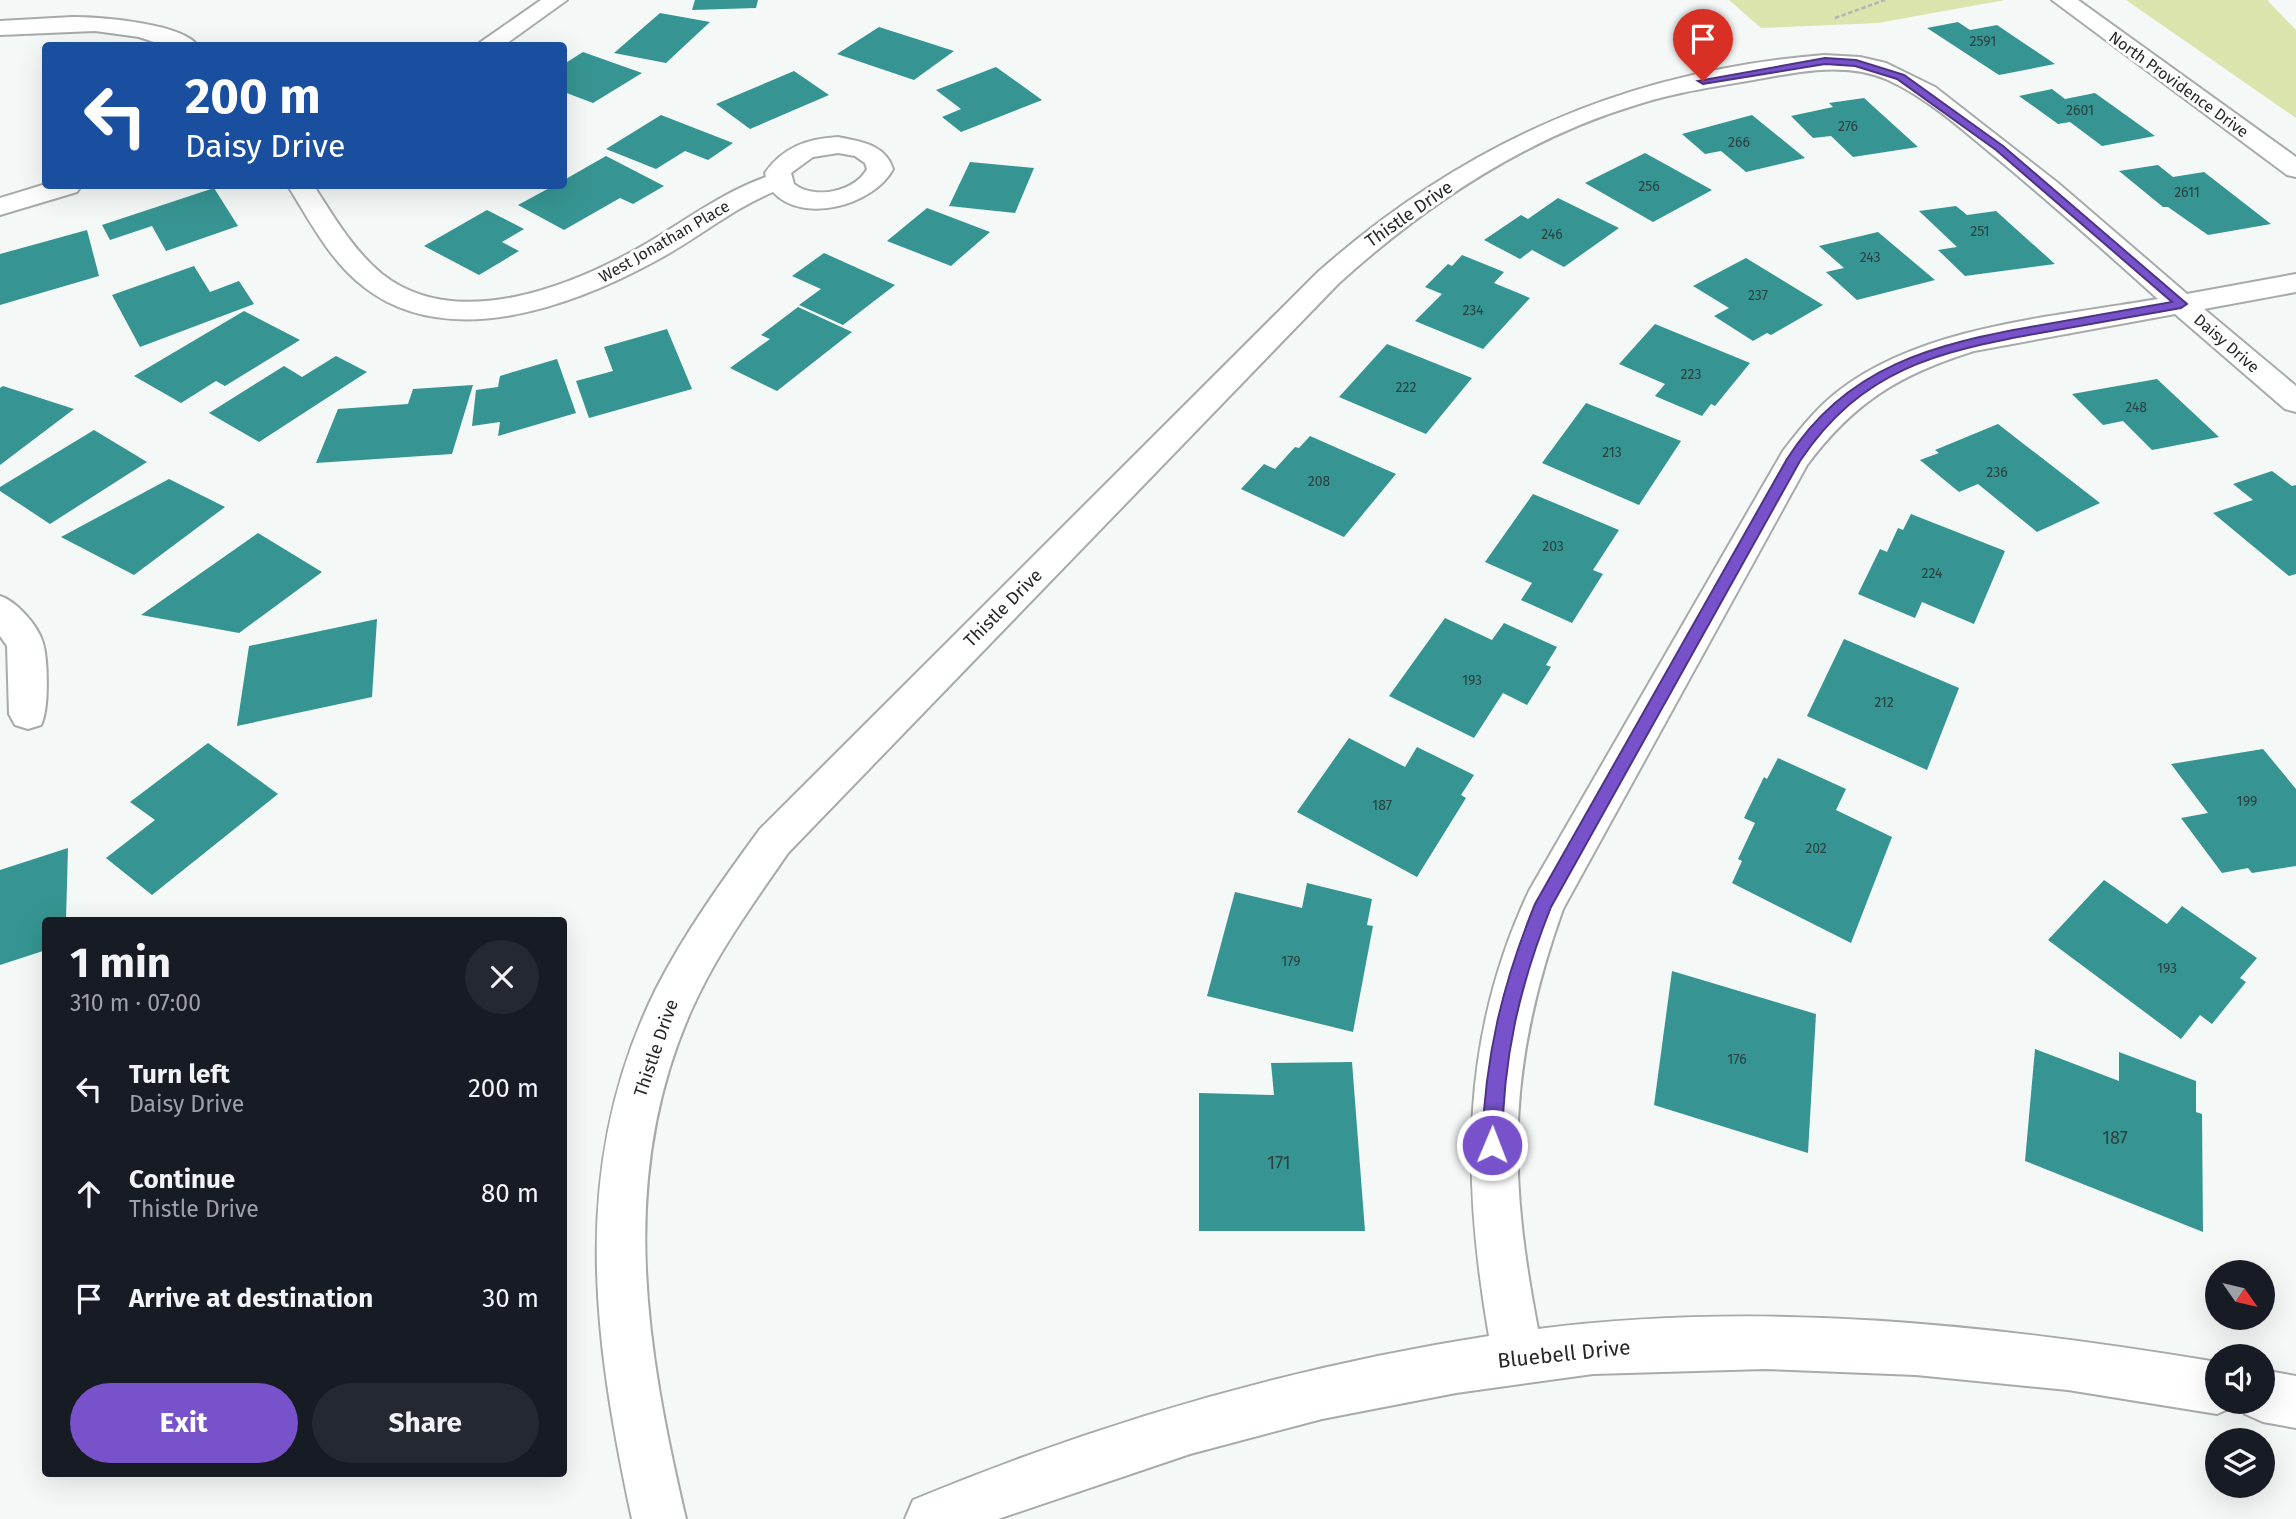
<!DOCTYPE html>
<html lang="en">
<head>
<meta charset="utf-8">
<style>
	body { margin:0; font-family:"Fira Sans",sans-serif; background:#242831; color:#f1f3f6; height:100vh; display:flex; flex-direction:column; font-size:26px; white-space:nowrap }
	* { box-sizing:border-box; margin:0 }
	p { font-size:23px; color:#9ea1a6 }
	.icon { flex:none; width:38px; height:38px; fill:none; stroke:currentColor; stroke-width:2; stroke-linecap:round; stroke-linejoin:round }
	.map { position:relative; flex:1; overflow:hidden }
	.side { position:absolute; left:42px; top:917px; width:525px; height:560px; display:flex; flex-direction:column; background:#171b24; border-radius:7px; box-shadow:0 7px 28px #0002 }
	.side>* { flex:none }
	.top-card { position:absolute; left:42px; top:42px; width:525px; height:147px; border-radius:7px; box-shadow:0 7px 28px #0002; background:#1a4fa0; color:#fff; overflow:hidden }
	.needle { width:46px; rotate:124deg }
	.buttons { position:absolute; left:2205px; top:1260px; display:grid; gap:14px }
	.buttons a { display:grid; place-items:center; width:70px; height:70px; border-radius:50%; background:#171b24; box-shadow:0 7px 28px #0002; font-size:35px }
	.pin { position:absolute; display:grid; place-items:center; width:60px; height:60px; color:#fff; margin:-72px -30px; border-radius:50% 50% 50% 0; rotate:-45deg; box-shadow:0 0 7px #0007 }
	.pin .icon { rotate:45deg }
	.me { position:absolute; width:77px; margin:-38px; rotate:1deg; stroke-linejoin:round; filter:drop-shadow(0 0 5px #0008) }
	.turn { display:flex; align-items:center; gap:24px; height:147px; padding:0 28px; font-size:32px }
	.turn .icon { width:91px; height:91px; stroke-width:2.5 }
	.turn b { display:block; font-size:49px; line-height:60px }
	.round { display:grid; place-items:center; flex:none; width:74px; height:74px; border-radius:37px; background:#242831 }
	.overview { display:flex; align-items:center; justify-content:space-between; height:119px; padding:0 28px }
	h1 { font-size:42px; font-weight:700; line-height:52px }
	.primary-button { display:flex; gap:14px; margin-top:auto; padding:14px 28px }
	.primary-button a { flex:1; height:80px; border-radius:42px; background:#7752cb; color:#fff; font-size:28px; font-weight:700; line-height:80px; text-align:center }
	.primary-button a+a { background:#242831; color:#f1f3f6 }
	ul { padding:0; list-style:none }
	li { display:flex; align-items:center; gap:21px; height:105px; padding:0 28px }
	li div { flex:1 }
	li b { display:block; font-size:26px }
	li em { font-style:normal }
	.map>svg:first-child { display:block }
	.green { fill:#dce4ae }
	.building { fill:#369592 }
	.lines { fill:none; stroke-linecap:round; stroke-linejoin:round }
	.minor-casing { stroke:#a7aaa8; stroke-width:4 }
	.path { stroke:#b2b5b3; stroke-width:2.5; stroke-dasharray:4.5 2.5; stroke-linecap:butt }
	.minor { fill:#fff; fill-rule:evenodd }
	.route { fill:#7752cb; stroke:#4d3584; stroke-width:2 }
	.labels { text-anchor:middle; stroke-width:6; stroke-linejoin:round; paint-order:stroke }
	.number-label { font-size:14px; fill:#2a4241 }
	.far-street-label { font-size:16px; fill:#262726; stroke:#fff }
	.street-label { font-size:18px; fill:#262726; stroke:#fff }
	.near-number-label { font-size:18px; fill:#2a4241 }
	.near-street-label { font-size:21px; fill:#262726; stroke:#fff }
</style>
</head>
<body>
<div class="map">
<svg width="2296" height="1519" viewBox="0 0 2296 1519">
	<rect width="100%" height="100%" fill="#f4f8f6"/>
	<g class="green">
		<polygon points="1729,0 2005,0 1878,23 1761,28"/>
		<polygon points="2126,0 2267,0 2296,30 2296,118"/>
	</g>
	<g class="building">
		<polygon points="695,0 758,0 756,8 692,10"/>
		<polygon points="660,13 710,22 666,63 614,53"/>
		<polygon points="1958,22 1970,30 1997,25 2055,64 1999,75 1927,28"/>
		<polygon points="879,27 954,51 914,80 837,54"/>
		<polygon points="583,52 642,73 593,103 564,92 564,64"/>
		<polygon points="996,67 1042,100 961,132 942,117 961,109 936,90"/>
		<polygon points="794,71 829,95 750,129 716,104"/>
		<polygon points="2052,89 2065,99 2095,93 2155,136 2102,146 2070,122 2058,124 2019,96"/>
		<polygon points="1864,98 1918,147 1853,157 1831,136 1813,138 1791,116 1833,107 1829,103"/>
		<polygon points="661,115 733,143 708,160 685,151 656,169 606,149"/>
		<polygon points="1752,115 1805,158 1746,172 1721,151 1705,154 1682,134"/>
		<polygon points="1645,153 1712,190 1653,222 1585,183"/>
		<polygon points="606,156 664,186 633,204 620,198 564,230 518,205 553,186 564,186 564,180"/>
		<polygon points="970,162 1034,168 1015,213 949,206"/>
		<polygon points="2158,165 2173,177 2204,172 2271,224 2208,235 2168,207 2163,207 2119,171"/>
		<polygon points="214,188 238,226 166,251 152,226 110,240 102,225"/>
		<polygon points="1558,198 1619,228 1564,267 1532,250 1520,259 1484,240 1521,215 1528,219"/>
		<polygon points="1956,206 1967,215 1996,211 2055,264 1965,276 1938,250 1957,247 1919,211"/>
		<polygon points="927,208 990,232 951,266 887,241"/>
		<polygon points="487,210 524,229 502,242 519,251 479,275 424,246"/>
		<polygon points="87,230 99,276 0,305 0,254"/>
		<polygon points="1878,232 1935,280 1857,300 1826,272 1844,268 1819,246"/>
		<polygon points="824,253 895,285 843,325 799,305 821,289 792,276"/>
		<polygon points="1462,255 1504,272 1494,283 1530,298 1483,349 1415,321 1442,294 1425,287 1448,264 1452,266"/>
		<polygon points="1746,258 1823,305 1771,335 1767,333 1753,341 1714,316 1729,308 1693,286"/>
		<polygon points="194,266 210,292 239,281 254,304 140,347 112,295"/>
		<polygon points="798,307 852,332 777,391 730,368 770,339 761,335"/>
		<polygon points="244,311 300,340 225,386 216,381 181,403 134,376"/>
		<polygon points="1655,324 1750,363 1715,406 1711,404 1702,416 1655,396 1665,384 1619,364"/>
		<polygon points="667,329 692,389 589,418 576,381 613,371 604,347"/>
		<polygon points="1387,344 1472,378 1426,434 1339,397"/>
		<polygon points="336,356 367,372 259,442 209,413 284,366 302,377"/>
		<polygon points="557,359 576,413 498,436 500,422 472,426 476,390 498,387 500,376"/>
		<polygon points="2157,379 2219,437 2152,450 2123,421 2103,425 2072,394"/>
		<polygon points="473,385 452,454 316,463 338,409 408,404 413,389"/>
		<polygon points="3,386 74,409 0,465 0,388"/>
		<polygon points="1586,403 1681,441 1639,505 1542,463"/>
		<polygon points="1998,424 2100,503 2037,532 1978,484 1959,492 1920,460 1939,453 1935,450"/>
		<polygon points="94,430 147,462 50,524 0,491 0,487"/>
		<polygon points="1310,436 1396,474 1344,537 1241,489 1264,464 1275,469 1295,447 1299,448"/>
		<polygon points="2272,471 2292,486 2296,485 2296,574 2289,576 2213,513 2253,500 2233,484"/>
		<polygon points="169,479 225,507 134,575 61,537"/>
		<polygon points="1533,494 1619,530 1593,570 1603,574 1572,623 1521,600 1532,583 1485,562"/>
		<polygon points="1911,514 2005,551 1974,624 1922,602 1915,618 1858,594 1880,549 1887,552 1898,528 1903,530"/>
		<polygon points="258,533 322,572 239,633 141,615"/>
		<polygon points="1445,618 1492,640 1504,623 1557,647 1546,665 1551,667 1527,705 1503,693 1474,738 1389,696"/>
		<polygon points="377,619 372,697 237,726 249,646"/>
		<polygon points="1844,639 1959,688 1927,770 1807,716"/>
		<polygon points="1349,738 1405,767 1417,747 1474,775 1461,795 1466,798 1417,877 1297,812"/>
		<polygon points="208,743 278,794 152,895 106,858 155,820 130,802"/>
		<polygon points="2263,749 2296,789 2296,866 2252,873 2248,868 2222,873 2181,818 2208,813 2171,764"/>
		<polygon points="1778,758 1846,789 1836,810 1892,837 1851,943 1732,883 1742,861 1738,859 1755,823 1744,818 1764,777 1767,779"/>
		<polygon points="68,848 66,920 46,920 46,950 0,965 0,870"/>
		<polygon points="2104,880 2167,924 2182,906 2257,958 2240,978 2246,982 2212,1024 2200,1015 2181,1039 2048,940"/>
		<polygon points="1307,883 1372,899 1367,925 1373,926 1353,1032 1207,996 1235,892 1302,908"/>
		<polygon points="1672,971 1816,1014 1808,1153 1654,1105"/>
		<polygon points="2035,1049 2119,1081 2119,1052 2196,1081 2196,1112 2202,1114 2203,1232 2025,1161"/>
		<polygon points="1352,1062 1365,1231 1199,1231 1199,1093 1274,1095 1271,1063"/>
	</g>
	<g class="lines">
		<g class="minor-casing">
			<g id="minor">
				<polygon points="541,0 567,0 503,46 475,46"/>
				<polygon points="2052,0 2078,0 2296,157 2296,177 2287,175"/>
				<path d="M 72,17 C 99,17 183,23 198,46 L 166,46 L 139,37 L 95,31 L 0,35 L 0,21 Z"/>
				<path d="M 1824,55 L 1860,57 L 1886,63 L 1935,87 L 2058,183 L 2187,294 L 2296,274 L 2296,292 L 2204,309 L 2296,386 L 2296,412 L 2285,409 L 2175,314 L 1974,351 C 1900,374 1854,402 1807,465 L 1563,909 C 1508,1063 1507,1170 1538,1329 C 1763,1300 1995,1325 2217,1362 L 2217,1402 L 2237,1402 L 2235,1406 L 2217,1414 L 2068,1390 L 1916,1375 L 1765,1369 L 1593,1374 L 1456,1393 L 1322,1419 L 1190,1454 L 998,1519 L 905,1519 L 913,1500 C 1099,1423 1290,1367 1489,1336 C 1462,1180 1460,1038 1529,891 L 1783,451 C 1800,429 1818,406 1841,389 C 1927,325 2055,317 2158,299 C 2106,252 2053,205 1999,160 C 1964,131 1929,99 1888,80 C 1845,61 1797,72 1753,80 C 1714,87 1676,92 1639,104 C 1525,138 1425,205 1338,284 L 788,853 C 753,904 716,954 691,1011 C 617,1178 646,1348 686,1519 L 632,1519 C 593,1336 569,1165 656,989 C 685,932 722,881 760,829 L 1318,272 C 1465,142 1628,71 1824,55 Z"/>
				<path d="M 838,137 C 861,142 885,144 893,169 C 874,205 803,225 773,192 C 732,209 698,238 659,259 C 576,305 449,353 364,287 C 330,261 310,221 288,186 L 314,186 C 334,217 353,250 382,274 C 457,333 572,286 644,245 C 685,221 721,193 766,177 L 765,173 C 783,147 807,139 838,137 ZM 838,153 L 855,156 L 865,163 L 867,169 C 855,192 814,200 794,184 L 791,173 L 813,157 Z"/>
				<polygon points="46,184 81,186 77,192 0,215 0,198"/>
				<path d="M 0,596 C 16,601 38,625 43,643 C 48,660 49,710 41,725 L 28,729 L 15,725 L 9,714 L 7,646 L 0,636 Z"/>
				<polygon points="2263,1370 2296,1376 2296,1428 2263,1422 2245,1414 2239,1402 2263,1402"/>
			</g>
		</g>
		<polyline class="path" points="1835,18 1885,0"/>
		<use href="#minor" class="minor"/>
	</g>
	<path class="route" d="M 1825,58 L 1856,60 L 1904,75 L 2003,146 L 2187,304 L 2181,308 C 2134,316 2087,325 2040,333 C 1936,352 1862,369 1800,461 L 1551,907 C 1519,987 1503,1058 1502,1145 L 1499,1152 L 1492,1155 L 1485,1152 L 1482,1145 C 1485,1057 1502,985 1535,904 L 1787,459 C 1846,366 1934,344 2036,326 C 2081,318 2126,310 2172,302 L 1996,150 L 1897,79 L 1855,66 L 1825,64 L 1703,84 L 1698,81 Z"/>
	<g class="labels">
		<g class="number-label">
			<text x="1983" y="46">2591</text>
			<text x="2080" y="115">2601</text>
			<text x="1848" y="131">276</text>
			<text x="1739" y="147">266</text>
			<text x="1649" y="191">256</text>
			<text x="2187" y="197">2611</text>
			<text x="1980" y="236">251</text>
			<text x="1552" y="239">246</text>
			<text x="1870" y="262">243</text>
			<text x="1758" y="300">237</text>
			<text x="1473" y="315">234</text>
			<text x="1691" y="379">223</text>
			<text x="1406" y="392">222</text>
			<text x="2136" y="412">248</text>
			<text x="1612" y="457">213</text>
			<text x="1997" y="477">236</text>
			<text x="1319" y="486">208</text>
			<text x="1553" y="551">203</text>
			<text x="1932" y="578">224</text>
			<text x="1472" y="685">193</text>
			<text x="1884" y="707">212</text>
			<text x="2247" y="806">199</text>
			<text x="1382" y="810">187</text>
			<text x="1816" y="853">202</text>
			<text x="1291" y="966">179</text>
			<text x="2167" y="973">193</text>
			<text x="1737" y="1064">176</text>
		</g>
		<g class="far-street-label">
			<text transform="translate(2179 84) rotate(36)" y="6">North Providence Drive</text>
			<text transform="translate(664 241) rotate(-30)" y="6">West Jonathan Place</text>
			<text transform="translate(2227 343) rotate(41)" y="6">Daisy Drive</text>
		</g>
		<g class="street-label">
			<text transform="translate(1409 214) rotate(-35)" y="6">Thistle Drive</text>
			<text transform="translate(1003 608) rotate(-45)" y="6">Thistle Drive</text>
			<text transform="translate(656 1048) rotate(-71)" y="6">Thistle Drive</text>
		</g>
		<g class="near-number-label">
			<text x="2115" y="1144">187</text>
			<text x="1279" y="1169">171</text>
		</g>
		<g class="near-street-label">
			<text transform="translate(1564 1354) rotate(-6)" y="7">Bluebell Drive</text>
		</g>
	</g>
</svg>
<div class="buttons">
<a><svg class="needle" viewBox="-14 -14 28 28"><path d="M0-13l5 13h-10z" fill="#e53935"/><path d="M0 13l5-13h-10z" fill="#9ea1a6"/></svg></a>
<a><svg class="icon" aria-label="sound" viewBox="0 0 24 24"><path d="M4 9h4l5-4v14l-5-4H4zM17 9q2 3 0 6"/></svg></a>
<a><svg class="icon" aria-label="layers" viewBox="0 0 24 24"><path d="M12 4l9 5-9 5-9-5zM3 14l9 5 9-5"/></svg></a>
</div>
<div class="pin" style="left:1703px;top:81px;background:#d93025"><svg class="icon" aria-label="arrive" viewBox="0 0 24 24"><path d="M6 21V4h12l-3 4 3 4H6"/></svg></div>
<svg class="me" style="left:1492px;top:1145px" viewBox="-20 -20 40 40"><circle r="17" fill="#7752cb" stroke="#fff" stroke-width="3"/><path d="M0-11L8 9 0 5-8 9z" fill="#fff"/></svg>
<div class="top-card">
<div class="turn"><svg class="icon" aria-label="left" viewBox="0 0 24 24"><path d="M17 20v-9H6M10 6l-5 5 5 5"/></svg><div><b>200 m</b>Daisy Drive</div></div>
</div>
<section class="side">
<div class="overview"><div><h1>1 min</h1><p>310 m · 07:00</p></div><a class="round"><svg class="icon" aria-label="close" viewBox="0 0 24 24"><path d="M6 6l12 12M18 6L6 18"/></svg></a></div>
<ul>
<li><svg class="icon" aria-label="left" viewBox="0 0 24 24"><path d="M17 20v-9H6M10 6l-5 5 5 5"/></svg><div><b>Turn left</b><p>Daisy Drive</p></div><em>200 m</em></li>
<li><svg class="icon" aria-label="ahead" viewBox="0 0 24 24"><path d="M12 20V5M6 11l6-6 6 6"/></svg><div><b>Continue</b><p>Thistle Drive</p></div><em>80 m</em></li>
<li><svg class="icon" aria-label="arrive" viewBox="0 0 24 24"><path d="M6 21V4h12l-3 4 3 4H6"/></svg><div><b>Arrive at destination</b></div><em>30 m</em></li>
</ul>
<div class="primary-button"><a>Exit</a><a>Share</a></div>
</section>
</div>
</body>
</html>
